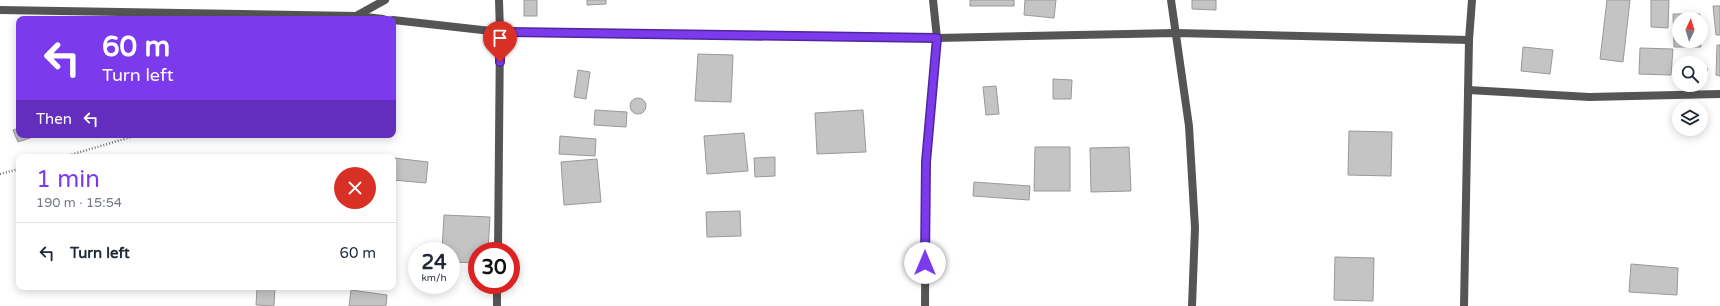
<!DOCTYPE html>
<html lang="en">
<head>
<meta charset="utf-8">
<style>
	body { margin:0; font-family:"Varela Round",sans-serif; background:#f6f6f7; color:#1f2937; height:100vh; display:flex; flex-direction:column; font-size:15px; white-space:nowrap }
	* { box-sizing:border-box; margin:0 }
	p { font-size:13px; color:#747a83 }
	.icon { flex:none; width:22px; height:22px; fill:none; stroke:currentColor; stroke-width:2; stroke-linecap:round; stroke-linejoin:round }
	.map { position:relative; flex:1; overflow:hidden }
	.side { position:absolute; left:16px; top:154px; width:380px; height:136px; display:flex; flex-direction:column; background:#fff; border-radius:8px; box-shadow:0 2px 10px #0003 }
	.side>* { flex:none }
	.guide { position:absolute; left:16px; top:16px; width:380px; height:122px; border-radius:8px; box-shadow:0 2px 10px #0003; background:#7c3aed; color:#fff; overflow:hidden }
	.needle { width:26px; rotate:4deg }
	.buttons { position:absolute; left:1672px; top:12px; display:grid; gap:8px }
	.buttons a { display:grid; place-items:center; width:36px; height:36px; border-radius:50%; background:#fff; box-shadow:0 2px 10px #0003; font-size:20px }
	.speed { position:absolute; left:408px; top:242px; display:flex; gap:8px; font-size:20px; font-weight:700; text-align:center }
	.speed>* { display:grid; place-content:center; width:52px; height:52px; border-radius:50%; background:#fff; box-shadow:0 2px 10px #0003; line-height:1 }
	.speed small { font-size:10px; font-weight:400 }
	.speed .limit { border:6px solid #d22; background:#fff; color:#111 }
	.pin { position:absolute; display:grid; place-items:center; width:34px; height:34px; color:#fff; margin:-41px -17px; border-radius:50% 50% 50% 0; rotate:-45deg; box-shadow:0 0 4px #0007 }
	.pin .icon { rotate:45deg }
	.me { position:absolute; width:44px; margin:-22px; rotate:0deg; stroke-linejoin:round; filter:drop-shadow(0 0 3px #0008) }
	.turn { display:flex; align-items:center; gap:14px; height:84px; padding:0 20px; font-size:18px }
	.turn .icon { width:52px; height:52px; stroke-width:2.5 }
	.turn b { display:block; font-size:28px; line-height:34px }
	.then { display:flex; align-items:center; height:38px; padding:0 20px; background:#0003; gap:8px; font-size:15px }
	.round { display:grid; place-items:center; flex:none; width:42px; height:42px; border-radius:21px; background:#f6f6f7 }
	.overview { display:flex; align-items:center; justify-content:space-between; height:68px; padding:0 20px }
	h1 { font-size:24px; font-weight:600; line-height:30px; color:#7c3aed }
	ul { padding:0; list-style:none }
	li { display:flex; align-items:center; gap:12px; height:60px; padding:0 20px; border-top:1px solid #e0e1e3 }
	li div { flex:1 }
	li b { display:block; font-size:15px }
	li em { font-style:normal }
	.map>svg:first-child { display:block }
	.building { fill:#c4c4c4; stroke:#999 }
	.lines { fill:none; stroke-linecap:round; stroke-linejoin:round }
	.path { stroke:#777; stroke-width:2.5; stroke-dasharray:1 2; stroke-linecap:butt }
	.minor { stroke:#555; stroke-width:8 }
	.route-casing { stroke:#51269a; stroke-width:10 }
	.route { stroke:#7c3aed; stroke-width:7 }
</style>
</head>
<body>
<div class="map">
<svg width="1720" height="306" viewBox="0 0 1720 306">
	<rect width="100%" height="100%" fill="#fff"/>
	<g class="building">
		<rect x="524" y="0" width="13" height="16"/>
		<polygon points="587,0 606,0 606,4 587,5"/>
		<rect x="970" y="0" width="44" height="6"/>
		<polygon points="1025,0 1056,0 1054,18 1024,15"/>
		<polygon points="1192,0 1216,0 1216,10 1192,9"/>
		<polygon points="1607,0 1630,0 1623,62 1600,59"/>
		<polygon points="1651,0 1669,0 1668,28 1651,27"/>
		<polygon points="1713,6 1720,6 1720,35 1716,35"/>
		<polygon points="1673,14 1700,14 1700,19 1679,19 1679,41 1700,41 1701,47 1674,47"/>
		<polygon points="1717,45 1720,45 1720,76 1716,75"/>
		<polygon points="1523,47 1553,50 1550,74 1521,71"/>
		<polygon points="1640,48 1673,49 1671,75 1639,74"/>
		<polygon points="698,54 733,55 731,102 695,101"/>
		<polygon points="1701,67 1708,69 1705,78 1701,77"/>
		<polygon points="578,70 590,72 586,99 574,97"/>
		<polygon points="1053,79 1072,80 1071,99 1053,99"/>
		<polygon points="996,86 999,114 986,115 983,87"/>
		<circle cx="638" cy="106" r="8"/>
		<polygon points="595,110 627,112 626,127 594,125"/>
		<polygon points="863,110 866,152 817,154 815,113"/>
		<polygon points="19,128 19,135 39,135 18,142 13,130"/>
		<polygon points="1349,131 1392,132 1391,176 1348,175"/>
		<polygon points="744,133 748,171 707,174 704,136"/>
		<polygon points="560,136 596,139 595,156 559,154"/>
		<polygon points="1035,147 1070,147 1070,191 1034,191"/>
		<polygon points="1129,147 1131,191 1091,192 1090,148"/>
		<polygon points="775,157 775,176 755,177 754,158"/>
		<polygon points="394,158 428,162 426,183 393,180"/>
		<polygon points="597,159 601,202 564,205 561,162"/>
		<polygon points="974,182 1030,186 1029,200 973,196"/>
		<polygon points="740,211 741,236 707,237 706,212"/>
		<polygon points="444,215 490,217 488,251 477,251 477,263 451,262 451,251 442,251"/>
		<polygon points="1335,257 1374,258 1373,301 1334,300"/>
		<polygon points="1631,264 1678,268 1677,295 1629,292"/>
		<polygon points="257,287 275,287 274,306 256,305"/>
		<polygon points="351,290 387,295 386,306 349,306"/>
	</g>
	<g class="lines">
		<g class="path">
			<polyline points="63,157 138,135"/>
			<polyline points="0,174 19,169"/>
		</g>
		<g class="minor">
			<polyline points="1171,0 1189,126 1195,228 1192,306"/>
			<polyline points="0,10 356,16 383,19"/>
			<polyline points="356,16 385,0"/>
			<polyline points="393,20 500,32 937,38 1176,33 1469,40"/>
			<polyline points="1468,90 1589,97 1720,94"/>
			<polyline points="498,251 500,32 499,0"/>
			<polyline points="497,306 497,285"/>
			<polyline points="925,306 926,162 937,38 933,0"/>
			<polyline points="1464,306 1469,40 1472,0"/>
		</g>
	</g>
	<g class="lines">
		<g class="route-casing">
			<polyline id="route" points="500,62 500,32 937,38 926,162 925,263"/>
		</g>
		<use href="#route" class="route"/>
	</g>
</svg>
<div class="buttons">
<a><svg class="needle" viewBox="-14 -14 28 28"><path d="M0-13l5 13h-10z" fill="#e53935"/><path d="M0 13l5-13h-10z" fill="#747a83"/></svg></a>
<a><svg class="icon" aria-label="search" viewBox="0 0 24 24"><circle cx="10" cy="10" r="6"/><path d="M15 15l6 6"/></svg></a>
<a><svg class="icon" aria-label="layers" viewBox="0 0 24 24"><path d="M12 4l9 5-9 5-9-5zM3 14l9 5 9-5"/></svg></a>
</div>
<div class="speed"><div>24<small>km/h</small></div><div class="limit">30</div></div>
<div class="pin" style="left:500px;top:62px;background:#d93025"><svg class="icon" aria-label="arrive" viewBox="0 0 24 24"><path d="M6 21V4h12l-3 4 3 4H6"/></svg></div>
<svg class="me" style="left:925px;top:263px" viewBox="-20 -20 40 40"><circle r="19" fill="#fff"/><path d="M0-13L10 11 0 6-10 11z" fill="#7c3aed"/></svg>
<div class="guide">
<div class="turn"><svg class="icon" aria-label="left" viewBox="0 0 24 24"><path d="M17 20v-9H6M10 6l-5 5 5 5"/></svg><div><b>60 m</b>Turn left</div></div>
<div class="then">Then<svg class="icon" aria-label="left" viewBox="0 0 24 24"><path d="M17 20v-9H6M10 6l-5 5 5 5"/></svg></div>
</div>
<section class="side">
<div class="overview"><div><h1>1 min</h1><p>190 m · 15:54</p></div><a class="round" style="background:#d93025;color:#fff"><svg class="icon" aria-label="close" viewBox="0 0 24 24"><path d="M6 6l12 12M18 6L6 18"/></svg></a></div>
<ul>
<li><svg class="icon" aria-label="left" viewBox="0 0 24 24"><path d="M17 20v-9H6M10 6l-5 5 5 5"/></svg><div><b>Turn left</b></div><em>60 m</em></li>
</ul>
</section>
</div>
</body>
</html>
